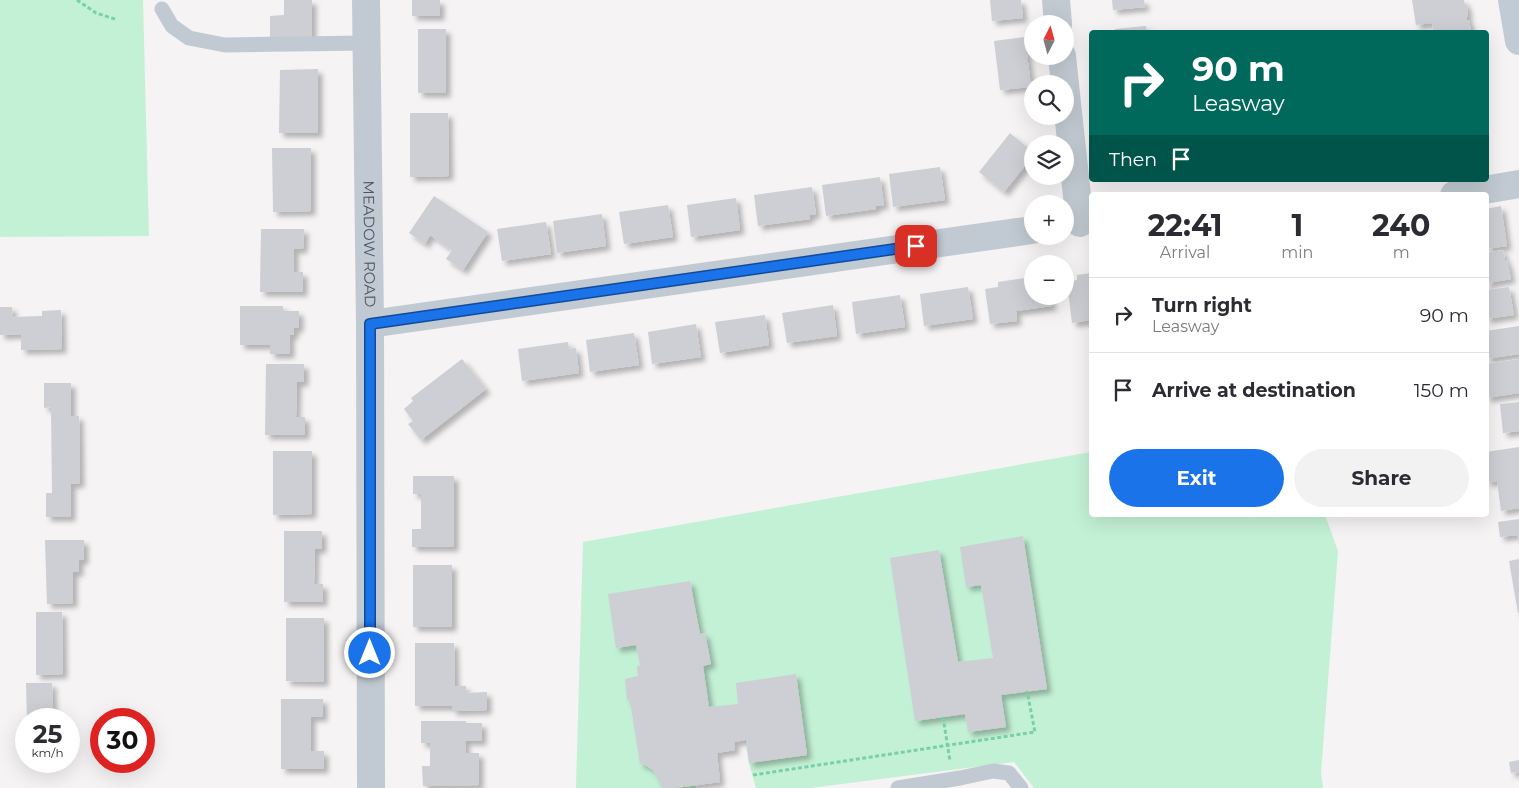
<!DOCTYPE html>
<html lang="en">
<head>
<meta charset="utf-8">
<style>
	body { margin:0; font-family:Montserrat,sans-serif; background:#f2f2f3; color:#2b2b33; height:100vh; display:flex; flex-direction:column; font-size:19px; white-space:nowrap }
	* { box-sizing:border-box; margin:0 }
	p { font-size:16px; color:#7c7c81 }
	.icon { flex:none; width:28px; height:28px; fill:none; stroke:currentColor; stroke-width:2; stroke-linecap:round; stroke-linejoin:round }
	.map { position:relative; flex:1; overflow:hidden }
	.details { position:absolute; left:1089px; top:192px; width:400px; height:325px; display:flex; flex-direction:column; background:#fff; border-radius:5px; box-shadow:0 5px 20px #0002 }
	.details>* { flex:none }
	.hud { position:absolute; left:1089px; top:30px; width:400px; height:152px; border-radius:5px; box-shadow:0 5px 20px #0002; background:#00695c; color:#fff; overflow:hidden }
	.needle { width:32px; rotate:6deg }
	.controls { position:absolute; left:1024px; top:15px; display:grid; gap:10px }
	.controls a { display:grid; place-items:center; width:50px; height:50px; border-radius:50%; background:#fff; box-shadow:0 5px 20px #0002; font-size:25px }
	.speed { position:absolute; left:15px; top:708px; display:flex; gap:10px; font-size:25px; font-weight:700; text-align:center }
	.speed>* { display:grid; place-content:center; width:65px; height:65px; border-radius:50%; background:#fff; box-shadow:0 5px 20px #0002; line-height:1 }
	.speed small { font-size:12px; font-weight:400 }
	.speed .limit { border:8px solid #d22; background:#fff; color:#111 }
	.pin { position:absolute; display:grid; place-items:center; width:42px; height:42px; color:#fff; margin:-21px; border-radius:10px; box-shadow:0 2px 8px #0006 }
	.me { position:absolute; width:55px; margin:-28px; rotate:0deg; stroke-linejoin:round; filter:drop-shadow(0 0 4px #0008) }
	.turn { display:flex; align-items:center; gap:18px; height:105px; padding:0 20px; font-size:22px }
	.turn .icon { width:65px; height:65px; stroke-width:2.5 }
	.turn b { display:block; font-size:35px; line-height:42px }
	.then { display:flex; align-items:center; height:48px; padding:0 20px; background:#0003; gap:10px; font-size:19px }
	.eta { display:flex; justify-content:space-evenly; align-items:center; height:85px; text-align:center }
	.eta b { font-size:30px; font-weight:700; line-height:35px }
	.action { display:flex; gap:10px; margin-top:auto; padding:10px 20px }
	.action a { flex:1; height:58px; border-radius:30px; background:#1a73e8; color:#fff; font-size:20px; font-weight:700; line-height:58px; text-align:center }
	.action a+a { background:#f2f2f3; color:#2b2b33 }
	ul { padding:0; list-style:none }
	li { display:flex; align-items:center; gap:15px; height:75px; padding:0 20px; border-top:1px solid #e1e1e2 }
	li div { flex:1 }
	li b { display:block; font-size:19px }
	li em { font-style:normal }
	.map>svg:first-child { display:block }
	.green { fill:#c3f1d5 }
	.building { fill:#cdcfd5; filter:url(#shadow) }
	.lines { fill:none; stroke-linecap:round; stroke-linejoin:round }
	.path { stroke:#7ad0a6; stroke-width:3; stroke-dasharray:4 2.5; stroke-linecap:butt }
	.lane { stroke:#c1cad2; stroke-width:15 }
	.street { stroke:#c1cad2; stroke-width:28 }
	.secondary { stroke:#c1cbd6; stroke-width:28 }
	.route-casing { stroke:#114b97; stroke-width:12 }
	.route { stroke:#1a73e8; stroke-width:9 }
	.labels { text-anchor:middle; stroke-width:4; stroke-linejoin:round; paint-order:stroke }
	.street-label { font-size:15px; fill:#4a5661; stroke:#fff }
</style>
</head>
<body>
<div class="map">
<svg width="1519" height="788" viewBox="0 0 1519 788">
	<defs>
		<filter id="shadow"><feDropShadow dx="4.5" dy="4.5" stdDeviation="2.5" flood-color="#0004"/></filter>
	</defs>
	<rect width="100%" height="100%" fill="#f5f3f3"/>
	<g class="green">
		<polygon points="0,0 143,0 149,236 0,237"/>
		<polygon points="1091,452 1091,515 1325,515 1338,551 1321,773 1323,788 1034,788 1014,762 810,788 756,788 749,763 745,740 734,742 735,750 717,753 720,782 696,785 696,788 576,788 583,542"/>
	</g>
	<g class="building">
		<polygon points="284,0 312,0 312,41 270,42 270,16 284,15"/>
		<rect x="412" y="0" width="28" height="16"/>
		<polygon points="990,0 1021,0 1023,18 992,21"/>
		<polygon points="1112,0 1144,0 1145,7 1113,10"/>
		<polygon points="1412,0 1464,0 1465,5 1467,5 1468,17 1467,17 1467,20 1469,20 1471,32 1433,32 1432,23 1416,25"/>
		<polygon points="1146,26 1147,32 1115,32 1115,29"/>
		<rect x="418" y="29" width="28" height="64"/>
		<polygon points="1025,37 1031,87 1000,90 994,41"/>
		<polygon points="318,69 318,133 279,133 280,70"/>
		<polygon points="410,113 448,113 449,176 410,177"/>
		<polygon points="1010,133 1032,151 1032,157 1004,192 979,172"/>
		<polygon points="272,148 311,148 311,211 273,212"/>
		<polygon points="940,167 945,200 893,207 889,174"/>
		<polygon points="880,177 884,205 876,206 876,209 826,216 822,185"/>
		<polygon points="812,187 816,214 809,215 810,219 758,226 754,195"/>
		<polygon points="434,196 488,232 463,270 446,259 452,250 430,235 425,244 409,233"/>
		<polygon points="736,198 740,230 691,237 687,205"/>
		<polygon points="668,205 673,237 624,244 619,212"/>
		<polygon points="1501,206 1507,246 1486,249 1486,209"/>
		<polygon points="602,214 606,246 557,253 553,221"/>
		<polygon points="546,222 551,254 502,261 497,229"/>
		<polygon points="261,229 304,229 303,249 294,249 294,272 303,272 303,292 260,292"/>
		<polygon points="1503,250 1505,260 1507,260 1511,279 1488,283 1489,288 1486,289 1486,253"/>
		<polygon points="1091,273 1091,320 1072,323 1067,282 1077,280 1077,275"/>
		<polygon points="1032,277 1032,296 1050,296 1052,306 1016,311 1017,321 990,324 985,289 998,287 998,282"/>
		<polygon points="968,287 973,319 924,326 920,294"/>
		<polygon points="1509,287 1514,315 1486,319 1486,290"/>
		<polygon points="900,295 905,327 856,334 852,302"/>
		<polygon points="833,305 837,336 787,343 782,313"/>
		<polygon points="240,306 283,306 283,311 299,311 299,328 294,328 294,335 290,335 290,354 270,354 270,345 240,345"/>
		<polygon points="0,307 12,307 13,317 42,316 42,311 61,310 62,349 21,350 21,334 0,335"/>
		<polygon points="765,315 769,345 720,353 715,322"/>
		<polygon points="696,324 701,357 652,364 648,332"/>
		<polygon points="1519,326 1519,354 1486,359 1486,331"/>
		<polygon points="634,333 639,365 590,372 586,340"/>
		<polygon points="568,342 569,349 576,348 579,373 522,381 518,349"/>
		<polygon points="462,359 486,389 421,440 408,424 413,421 404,409 413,401 411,398"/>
		<polygon points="1519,359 1519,393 1486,398 1486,364"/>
		<polygon points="266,364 304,364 304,382 297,382 296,417 305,417 305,435 265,435"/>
		<polygon points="44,383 71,383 71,416 79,416 80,483 71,484 71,517 46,517 46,493 52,493 51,407 44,408"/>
		<polygon points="1519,402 1519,431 1503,433 1500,404"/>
		<polygon points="1519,447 1519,508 1501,511 1497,481 1486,482 1486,452"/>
		<polygon points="273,451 312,451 312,514 273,515"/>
		<polygon points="413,476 454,476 454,547 412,547 412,529 421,529 421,494 413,494"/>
		<polygon points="1519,519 1519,542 1517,535 1500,537 1498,522"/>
		<polygon points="284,531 322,531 322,549 315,549 314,584 323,584 323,602 284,602"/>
		<polygon points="1023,536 1047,689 1001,695 1006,727 968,732 965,714 915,721 890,558 939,550 958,662 993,658 981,585 966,587 960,547"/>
		<polygon points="45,540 84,540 84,560 79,560 79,572 73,572 73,603 47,604"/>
		<polygon points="1519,559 1519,613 1518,613 1509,561"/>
		<rect x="413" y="565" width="39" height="62"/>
		<polygon points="690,581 700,634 705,633 711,664 703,666 709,707 738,704 736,683 796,674 807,755 749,763 746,740 734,742 735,750 717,753 720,782 675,788 662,788 653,770 645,765 640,764 630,701 627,700 625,679 638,676 637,667 640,665 636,645 616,648 608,594"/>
		<polygon points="36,612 62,612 63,674 36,675"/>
		<polygon points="286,618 324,618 324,682 286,681"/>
		<polygon points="415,643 454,643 455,686 466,686 466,693 487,692 487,710 452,711 452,706 415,706"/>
		<polygon points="26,683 52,683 53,719 27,719"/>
		<polygon points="281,699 323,699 323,717 311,717 311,751 324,751 324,769 281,769"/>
		<polygon points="421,721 466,721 466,723 482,723 482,741 465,741 466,753 479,753 479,785 423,786 422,766 430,766 430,743 421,743"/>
		<polygon points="1519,760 1519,772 1511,773 1509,762"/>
	</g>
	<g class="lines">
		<g class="path">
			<polyline points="77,0 96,13 115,19"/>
			<polyline points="943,717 950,761"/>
			<polyline points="753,775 1035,732 1027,691"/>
		</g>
		<g class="lane">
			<polyline points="162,9 172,26 189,38 225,45 367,43"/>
			<polyline points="898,788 960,778 993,771 1009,773 1021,788"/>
		</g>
		<g class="street">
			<path id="s1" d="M 366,0 L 370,324 L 371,788"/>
			<polyline points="1056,0 1058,24"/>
			<polyline points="1062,56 1065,84"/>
			<polyline points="1065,85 1080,223"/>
			<polyline points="1454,195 1519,184"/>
			<polyline points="370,324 1032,230"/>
		</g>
		<polyline class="secondary" points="1512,0 1519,41"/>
	</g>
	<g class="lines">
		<g class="route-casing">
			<polyline id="route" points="370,653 370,324 916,246"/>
		</g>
		<use href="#route" class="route"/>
	</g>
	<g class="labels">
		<g class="street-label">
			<text dy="5" stroke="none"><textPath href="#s1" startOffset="244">MEADOW ROAD</textPath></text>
		</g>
	</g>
</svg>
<div class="controls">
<a><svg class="needle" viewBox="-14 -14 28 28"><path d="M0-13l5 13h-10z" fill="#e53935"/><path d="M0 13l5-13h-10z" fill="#7c7c81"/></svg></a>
<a><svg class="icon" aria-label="search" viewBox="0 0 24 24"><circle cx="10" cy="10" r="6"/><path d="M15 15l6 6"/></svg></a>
<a><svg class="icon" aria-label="layers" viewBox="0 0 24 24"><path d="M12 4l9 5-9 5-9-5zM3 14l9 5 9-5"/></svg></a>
<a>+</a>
<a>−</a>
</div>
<div class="speed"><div>25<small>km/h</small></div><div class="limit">30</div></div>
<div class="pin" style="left:916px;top:246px;background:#d93025"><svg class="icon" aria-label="arrive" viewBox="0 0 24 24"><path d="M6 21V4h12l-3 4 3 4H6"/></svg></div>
<svg class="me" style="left:370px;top:653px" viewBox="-20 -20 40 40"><circle r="17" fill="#1a73e8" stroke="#fff" stroke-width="3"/><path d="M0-11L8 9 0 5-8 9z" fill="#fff"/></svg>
<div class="hud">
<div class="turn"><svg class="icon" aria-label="right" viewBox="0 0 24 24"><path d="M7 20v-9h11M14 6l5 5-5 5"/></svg><div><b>90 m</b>Leasway</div></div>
<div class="then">Then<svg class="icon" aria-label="arrive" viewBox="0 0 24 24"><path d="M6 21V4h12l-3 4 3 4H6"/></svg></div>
</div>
<section class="details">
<div class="eta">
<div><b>22:41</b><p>Arrival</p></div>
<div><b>1</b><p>min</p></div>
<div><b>240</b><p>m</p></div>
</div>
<ul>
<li><svg class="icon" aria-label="right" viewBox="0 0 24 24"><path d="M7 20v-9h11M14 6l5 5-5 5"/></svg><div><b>Turn right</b><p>Leasway</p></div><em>90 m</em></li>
<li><svg class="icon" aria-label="arrive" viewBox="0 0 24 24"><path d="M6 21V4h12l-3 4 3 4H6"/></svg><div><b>Arrive at destination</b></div><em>150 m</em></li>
</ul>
<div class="action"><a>Exit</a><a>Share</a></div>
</section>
</div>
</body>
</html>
